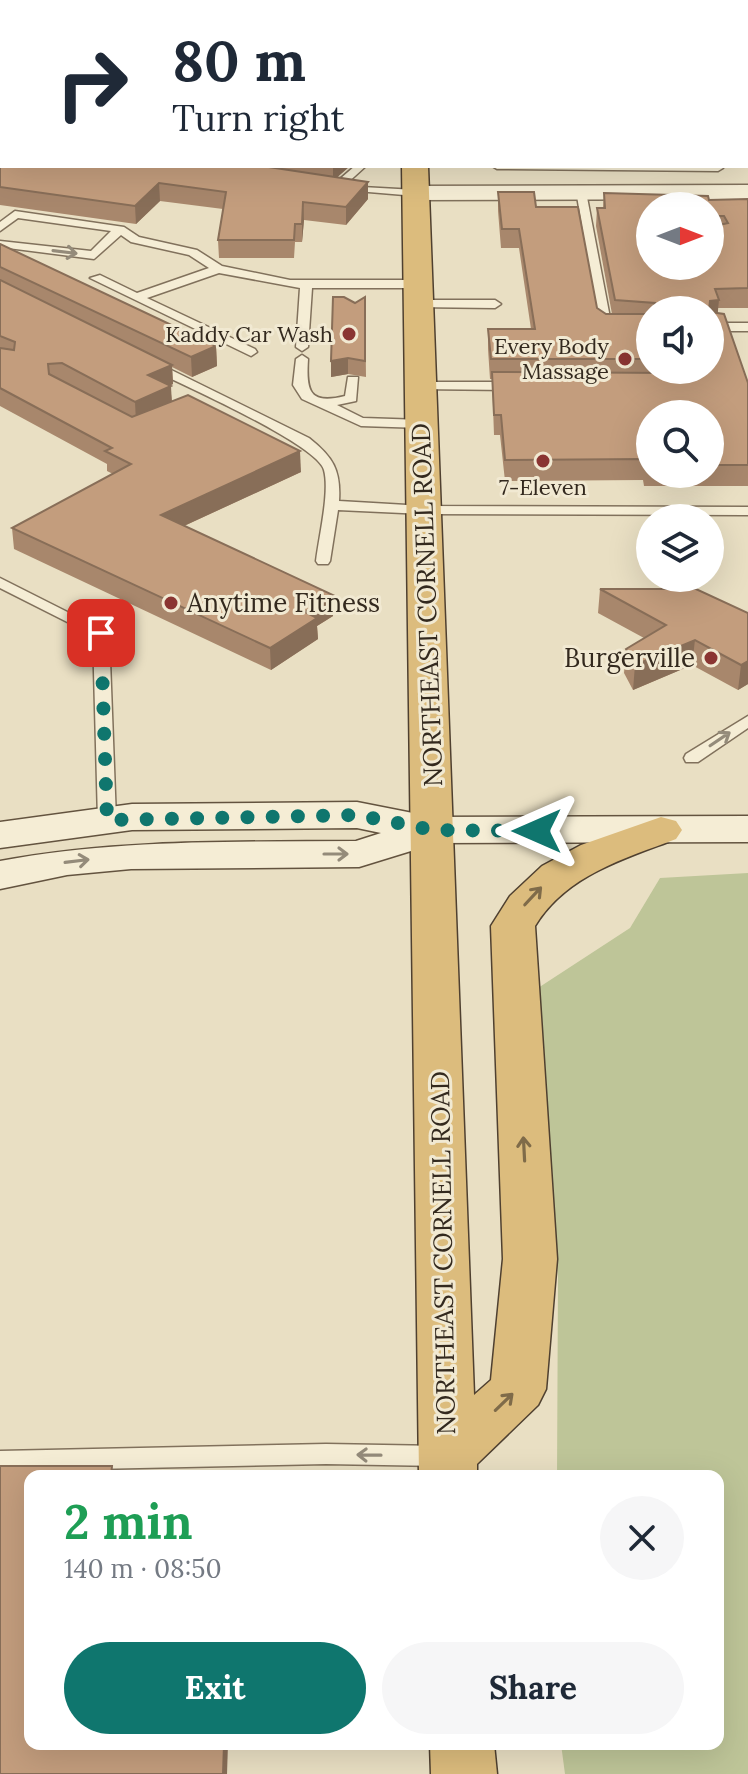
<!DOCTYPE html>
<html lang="en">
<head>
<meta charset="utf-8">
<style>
	body { margin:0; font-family:Lora,serif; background:#f6f6f7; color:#1f2937; height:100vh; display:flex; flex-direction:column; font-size:30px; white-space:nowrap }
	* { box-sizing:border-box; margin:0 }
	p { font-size:26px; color:#747a83 }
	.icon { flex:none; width:44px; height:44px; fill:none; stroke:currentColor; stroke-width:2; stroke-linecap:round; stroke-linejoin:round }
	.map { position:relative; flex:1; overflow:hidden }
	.panel { position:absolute; left:24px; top:1470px; width:700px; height:280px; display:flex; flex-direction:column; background:#fff; border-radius:16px; box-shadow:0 8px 32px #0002 }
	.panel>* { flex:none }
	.hud { position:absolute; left:0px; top:0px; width:748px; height:168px; box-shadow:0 8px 32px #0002; background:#fff; color:#1f2937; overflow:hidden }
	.needle { width:52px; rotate:90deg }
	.fabs { position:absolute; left:636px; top:192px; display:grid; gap:16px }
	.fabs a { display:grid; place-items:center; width:88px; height:88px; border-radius:50%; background:#fff; box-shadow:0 8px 32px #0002; font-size:40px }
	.pin { position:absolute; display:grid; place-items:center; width:68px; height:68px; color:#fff; margin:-34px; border-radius:16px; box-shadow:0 4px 12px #0006 }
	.me { position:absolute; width:88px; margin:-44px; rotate:270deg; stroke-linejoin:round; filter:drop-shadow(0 0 6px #0008) }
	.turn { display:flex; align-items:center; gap:28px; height:168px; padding:0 40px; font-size:36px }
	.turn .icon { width:104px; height:104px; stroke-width:2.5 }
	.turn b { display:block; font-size:56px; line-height:68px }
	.round { display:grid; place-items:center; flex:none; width:84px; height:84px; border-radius:42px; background:#f6f6f7 }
	.summary { display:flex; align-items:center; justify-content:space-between; height:136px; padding:0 40px }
	h1 { font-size:48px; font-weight:700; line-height:60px; color:#1e9e55 }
	.primary-button { display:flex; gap:16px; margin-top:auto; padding:16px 40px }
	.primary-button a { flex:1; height:92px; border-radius:48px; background:#0f766e; color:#fff; font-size:32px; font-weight:700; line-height:92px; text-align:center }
	.primary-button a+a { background:#f6f6f7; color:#1f2937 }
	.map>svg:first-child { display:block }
	.green { fill:#bec598 }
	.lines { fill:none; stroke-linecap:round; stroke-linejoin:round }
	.service-casing { stroke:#81715c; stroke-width:3 }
	.minor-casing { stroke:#81715c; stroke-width:3 }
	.secondary-casing { stroke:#63533f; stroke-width:3 }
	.trunk-casing { stroke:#4f4030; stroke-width:3 }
	.service { fill:#f5edd5; fill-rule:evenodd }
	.minor { fill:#f5edd5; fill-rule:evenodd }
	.secondary { fill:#f5edd5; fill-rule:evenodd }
	.trunk { fill:#dcbc7d; fill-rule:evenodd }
	.wall { fill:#a8876c; fill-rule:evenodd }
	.shaded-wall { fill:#886e58 }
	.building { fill:#c39d7d; stroke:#886e58; stroke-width:2; fill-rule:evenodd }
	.oneway { stroke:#948b7a }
	.oneway2 { stroke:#7f6b49 }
	.route { stroke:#0f766e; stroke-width:14; stroke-dasharray:0 25.2 }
	.poi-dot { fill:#8a3532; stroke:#f1e9d2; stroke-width:3 }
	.labels { text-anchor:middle; stroke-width:6; stroke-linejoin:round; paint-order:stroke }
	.far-poi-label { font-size:22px; fill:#33291e; stroke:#f1e9d2; text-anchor:end }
	.poi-label { font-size:26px; fill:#33291e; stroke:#f1e9d2; text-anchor:start }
	.street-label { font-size:26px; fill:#33291e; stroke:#f1e9d2 }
</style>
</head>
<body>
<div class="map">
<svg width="748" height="1774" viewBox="0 0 748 1774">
	<rect width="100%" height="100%" fill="#e9dfc3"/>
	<polygon class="green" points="748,873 748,1774 565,1774 561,1744 718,1744 718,1476 557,1476 558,1278 538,988 630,928 660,878"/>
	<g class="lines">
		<g class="service-casing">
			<g id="service">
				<rect x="588" y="0" width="10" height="2"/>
				<rect x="746" y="105" width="2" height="12"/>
				<polygon points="355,166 366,166 344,186 416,190 422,193 416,196 333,189 333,185"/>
				<polygon points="492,166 722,166 723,168 718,171 497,169"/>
				<polygon points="576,190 586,192 611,323 650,323 650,331 605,331 599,327"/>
				<polygon points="15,211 124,227 139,237 197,250 222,266 290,280 418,280 424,284 418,288 312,288 308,347 302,351 296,347 300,288 219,273 147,298 255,349 257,352 251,356 90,278 100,275 137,293 209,268 189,255 131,242 121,235 94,259 0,247 0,241 91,251 111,231 18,218 0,231 0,222"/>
				<polygon points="419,300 495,300 501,304 495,308 415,307 415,301"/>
				<rect x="710" y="323" width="38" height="8"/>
				<path d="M 302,355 L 308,359 C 306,391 309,405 345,396 L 348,377 L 358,377 L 356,401 L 337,405 L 363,418 L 422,420 L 429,424 L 422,428 L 361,426 L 302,399 L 293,385 L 296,359 Z"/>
				<path d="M 153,361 L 309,438 C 333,457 341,470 339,501 L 424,506 L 748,507 L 748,515 L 424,514 L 338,510 L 330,561 L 328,564 L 318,564 L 316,561 C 319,536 330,492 324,470 C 317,444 179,383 148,368 L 147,365 Z"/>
				<polygon points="421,382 515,382 522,386 515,390 416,389 416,383"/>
				<polygon points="0,578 109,633 116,820 113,824 107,825 98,820 93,635 0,588"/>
				<polygon points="748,716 748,728 698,762 686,762 684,758 686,754"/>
				<polygon points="326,1444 440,1446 448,1449 452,1456 448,1463 440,1466 326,1464 0,1471 0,1451"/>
			</g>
		</g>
		<g class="minor-casing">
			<g id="minor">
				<polygon points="171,0 191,0 192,2 172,2"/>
				<polygon points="748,185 748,199 416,200 405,193 416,186"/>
			</g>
		</g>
		<g class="secondary-casing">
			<path id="secondary" d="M 357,802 L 433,817 L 748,816 L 748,842 L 437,843 L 359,867 L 131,869 L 67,875 L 0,889 L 0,861 C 118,839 236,842 356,841 L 381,833 L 357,828 L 132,830 L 0,848 L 0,822 L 132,804 Z"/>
		</g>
		<g class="trunk-casing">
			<g id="trunk">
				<rect x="398" y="0" width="22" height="2"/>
				<path d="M 402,166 L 428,166 L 474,1395 L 491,1380 L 503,1259 L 491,926 L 510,896 L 542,866 L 581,845 L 661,817 L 676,821 L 682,830 L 676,839 C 624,859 566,875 535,926 L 557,1259 L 546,1389 L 538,1405 L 477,1464 L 477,1476 L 419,1476 Z"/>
				<polygon points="430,1744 494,1744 497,1774 431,1774"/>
			</g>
		</g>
		<use href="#service" class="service"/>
		<use href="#minor" class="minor"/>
		<use href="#secondary" class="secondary"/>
		<use href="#trunk" class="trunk"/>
	</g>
	<g class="wall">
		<polygon points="0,0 2,2 2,104 0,104"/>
		<rect x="231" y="0" width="114" height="2"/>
		<polygon points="606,0 748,0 748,103 746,102 746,2 607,2"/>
		<polygon points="0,160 2,166 350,166 337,177 368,182 368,199 346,225 304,220 302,242 295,242 294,258 219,258 218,240 223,209 160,201 136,224 0,205"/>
		<path d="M 498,192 L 536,207 L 597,308 L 606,314 L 612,314 L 596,226 L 597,208 L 603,208 L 604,193 L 709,200 L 748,199 L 748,308 L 718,308 L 718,313 L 748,383 L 748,486 L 644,486 L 643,480 L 505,481 L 500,435 L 494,435 L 492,379 L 490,379 L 488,349 L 488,329 L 531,329 L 519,248 L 501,248 L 498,211 ZM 650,310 L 710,310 L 710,370 L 650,370 ZM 650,414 L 710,414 L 710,474 L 650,474 Z"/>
		<polygon points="0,244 216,346 217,366 192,377 172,367 173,384 170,386 172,401 301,472 184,526 333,595 333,616 317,626 318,639 271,670 14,549 12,528 113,474 107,471 107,464 0,406"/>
		<polygon points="365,297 366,377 348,374 331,377 355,303"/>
		<polygon points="600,589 748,613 748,684 738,690 692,665 633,690 624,673 626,649 644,638 598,613"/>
	</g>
	<g class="shaded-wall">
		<polygon points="2,48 2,65 0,65 0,49"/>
		<polygon points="333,166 350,166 333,181"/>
		<polygon points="368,182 368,199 346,225 346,207"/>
		<polygon points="159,183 160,201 136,224 135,206"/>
		<polygon points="303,202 304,220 302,242 302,224"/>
		<polygon points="719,300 717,320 710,321 710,301"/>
		<polygon points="216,346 217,366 192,377 191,357"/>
		<polygon points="348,358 348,374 331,377 331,361"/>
		<polygon points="172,365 173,384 150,394 148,375"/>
		<polygon points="171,386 172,406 136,422 135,402"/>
		<polygon points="300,451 301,472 162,536 161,515"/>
		<polygon points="333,595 333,616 317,626 318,639 271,670 270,648 305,612"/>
		<polygon points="695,640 692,665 633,690 635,665"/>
		<polygon points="748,661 748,684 738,690 741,665"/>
		<polygon points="224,1744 228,1744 227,1774 223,1774"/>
	</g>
	<g class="building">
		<polygon points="0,0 99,0 108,2 2,2 2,48 0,49"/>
		<polygon points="236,0 306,0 306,2 237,2"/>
		<polygon points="473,0 556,0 557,2 474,2"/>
		<polygon points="612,0 748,0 748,28 746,28 746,2 612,2"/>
		<polygon points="746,38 748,38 748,88 746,94"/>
		<polygon points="2,63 2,88 0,88 0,64"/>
		<polygon points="0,160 2,160 2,166 262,166 368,182 346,207 303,202 302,224 295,224 294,240 218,240 226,192 159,183 135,206 0,187"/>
		<polygon points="498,192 534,192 536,207 578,207 597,308 606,314 650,314 650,359 491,359 488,329 535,329 519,229 502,229"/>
		<path d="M 604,193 L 708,196 L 709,200 L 748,199 L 748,288 L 715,289 L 719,300 L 710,301 L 709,310 L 653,310 L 655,303 L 615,300 L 597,208 L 605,208 ZM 650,206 L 710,206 L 710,216 L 724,216 L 728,223 L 710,227 L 710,266 L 650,266 Z"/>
		<polygon points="0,244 216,346 191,357 0,267"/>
		<polygon points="0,280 172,365 148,375 171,386 135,402 62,363 48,364 49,374 132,417 188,395 300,451 161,515 333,595 305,612 317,618 270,648 12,528 131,464 105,451 112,448 0,388 0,348 14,350 15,342 0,336"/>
		<polygon points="333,297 344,297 355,303 365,297 365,361 348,358 331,361"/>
		<polygon points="710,312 724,314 748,383 748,465 710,465 710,414 650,414 650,465 646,465 644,459 505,460 501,415 494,415 492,372 672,373 675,370 710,370"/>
		<polygon points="600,589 696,589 748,613 748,661 741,665 695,640 635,665 626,649 666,625"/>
		<polygon points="0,1466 112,1466 111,1476 30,1476 30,1744 224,1744 223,1774 0,1774"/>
	</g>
	<defs><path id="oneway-shaft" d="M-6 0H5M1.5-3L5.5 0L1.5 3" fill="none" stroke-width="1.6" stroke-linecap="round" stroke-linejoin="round" transform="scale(2)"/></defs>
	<g class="oneway">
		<use href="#oneway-shaft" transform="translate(65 252) rotate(7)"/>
		<use href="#oneway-shaft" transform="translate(720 739) rotate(-34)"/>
		<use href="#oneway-shaft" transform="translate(336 854)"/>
		<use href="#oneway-shaft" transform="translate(77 861) rotate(-7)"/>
		<use href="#oneway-shaft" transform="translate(369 1455) rotate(-179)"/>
	</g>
	<g class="oneway2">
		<use href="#oneway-shaft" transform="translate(533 896) rotate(-47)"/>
		<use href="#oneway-shaft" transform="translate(524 1149) rotate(-93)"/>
		<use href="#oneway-shaft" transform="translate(504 1402) rotate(-44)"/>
	</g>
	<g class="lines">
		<polyline class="route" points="101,633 107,820 357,815 433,830 537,831"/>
	</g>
	<g class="poi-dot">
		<circle cx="349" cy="334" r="8"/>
		<circle cx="625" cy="359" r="8"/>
		<circle cx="543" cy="461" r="8"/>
		<circle cx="171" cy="603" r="8"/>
		<circle cx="711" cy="658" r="8"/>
	</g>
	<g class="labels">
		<g class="far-poi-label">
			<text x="333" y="342">Kaddy Car Wash</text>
			<text x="609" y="354">Every Body<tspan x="609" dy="25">Massage</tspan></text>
			<text x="543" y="495" text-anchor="middle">7-Eleven</text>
		</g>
		<g class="poi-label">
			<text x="187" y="612">Anytime Fitness</text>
			<text x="695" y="667" text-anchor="end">Burgerville</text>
		</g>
		<g class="street-label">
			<text transform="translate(427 605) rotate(-92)" y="9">NORTHEAST CORNELL ROAD</text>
			<text transform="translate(443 1253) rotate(-91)" y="9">NORTHEAST CORNELL ROAD</text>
		</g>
	</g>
</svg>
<div class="fabs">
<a><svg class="needle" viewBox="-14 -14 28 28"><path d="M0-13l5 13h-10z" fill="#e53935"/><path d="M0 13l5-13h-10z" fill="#747a83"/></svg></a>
<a><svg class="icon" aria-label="sound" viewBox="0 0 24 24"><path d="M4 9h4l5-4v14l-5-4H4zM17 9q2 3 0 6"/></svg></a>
<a><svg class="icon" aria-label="search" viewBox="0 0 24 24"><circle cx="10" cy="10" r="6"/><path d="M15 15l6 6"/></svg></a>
<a><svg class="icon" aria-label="layers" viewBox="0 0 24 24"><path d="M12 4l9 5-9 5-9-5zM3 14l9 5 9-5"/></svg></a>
</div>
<div class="pin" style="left:101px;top:633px;background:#d93025"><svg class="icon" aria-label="arrive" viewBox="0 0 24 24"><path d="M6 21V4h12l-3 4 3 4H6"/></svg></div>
<svg class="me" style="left:537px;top:831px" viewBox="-20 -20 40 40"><path d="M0-17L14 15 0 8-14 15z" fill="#0f766e" stroke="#fff" stroke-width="4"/></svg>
<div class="hud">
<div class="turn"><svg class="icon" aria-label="right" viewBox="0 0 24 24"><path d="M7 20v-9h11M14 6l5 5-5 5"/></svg><div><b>80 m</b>Turn right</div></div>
</div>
<section class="panel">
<div class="summary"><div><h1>2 min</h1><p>140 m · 08:50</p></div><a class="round"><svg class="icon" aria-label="close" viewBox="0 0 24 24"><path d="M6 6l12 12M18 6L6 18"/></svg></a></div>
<div class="primary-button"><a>Exit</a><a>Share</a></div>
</section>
</div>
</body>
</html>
